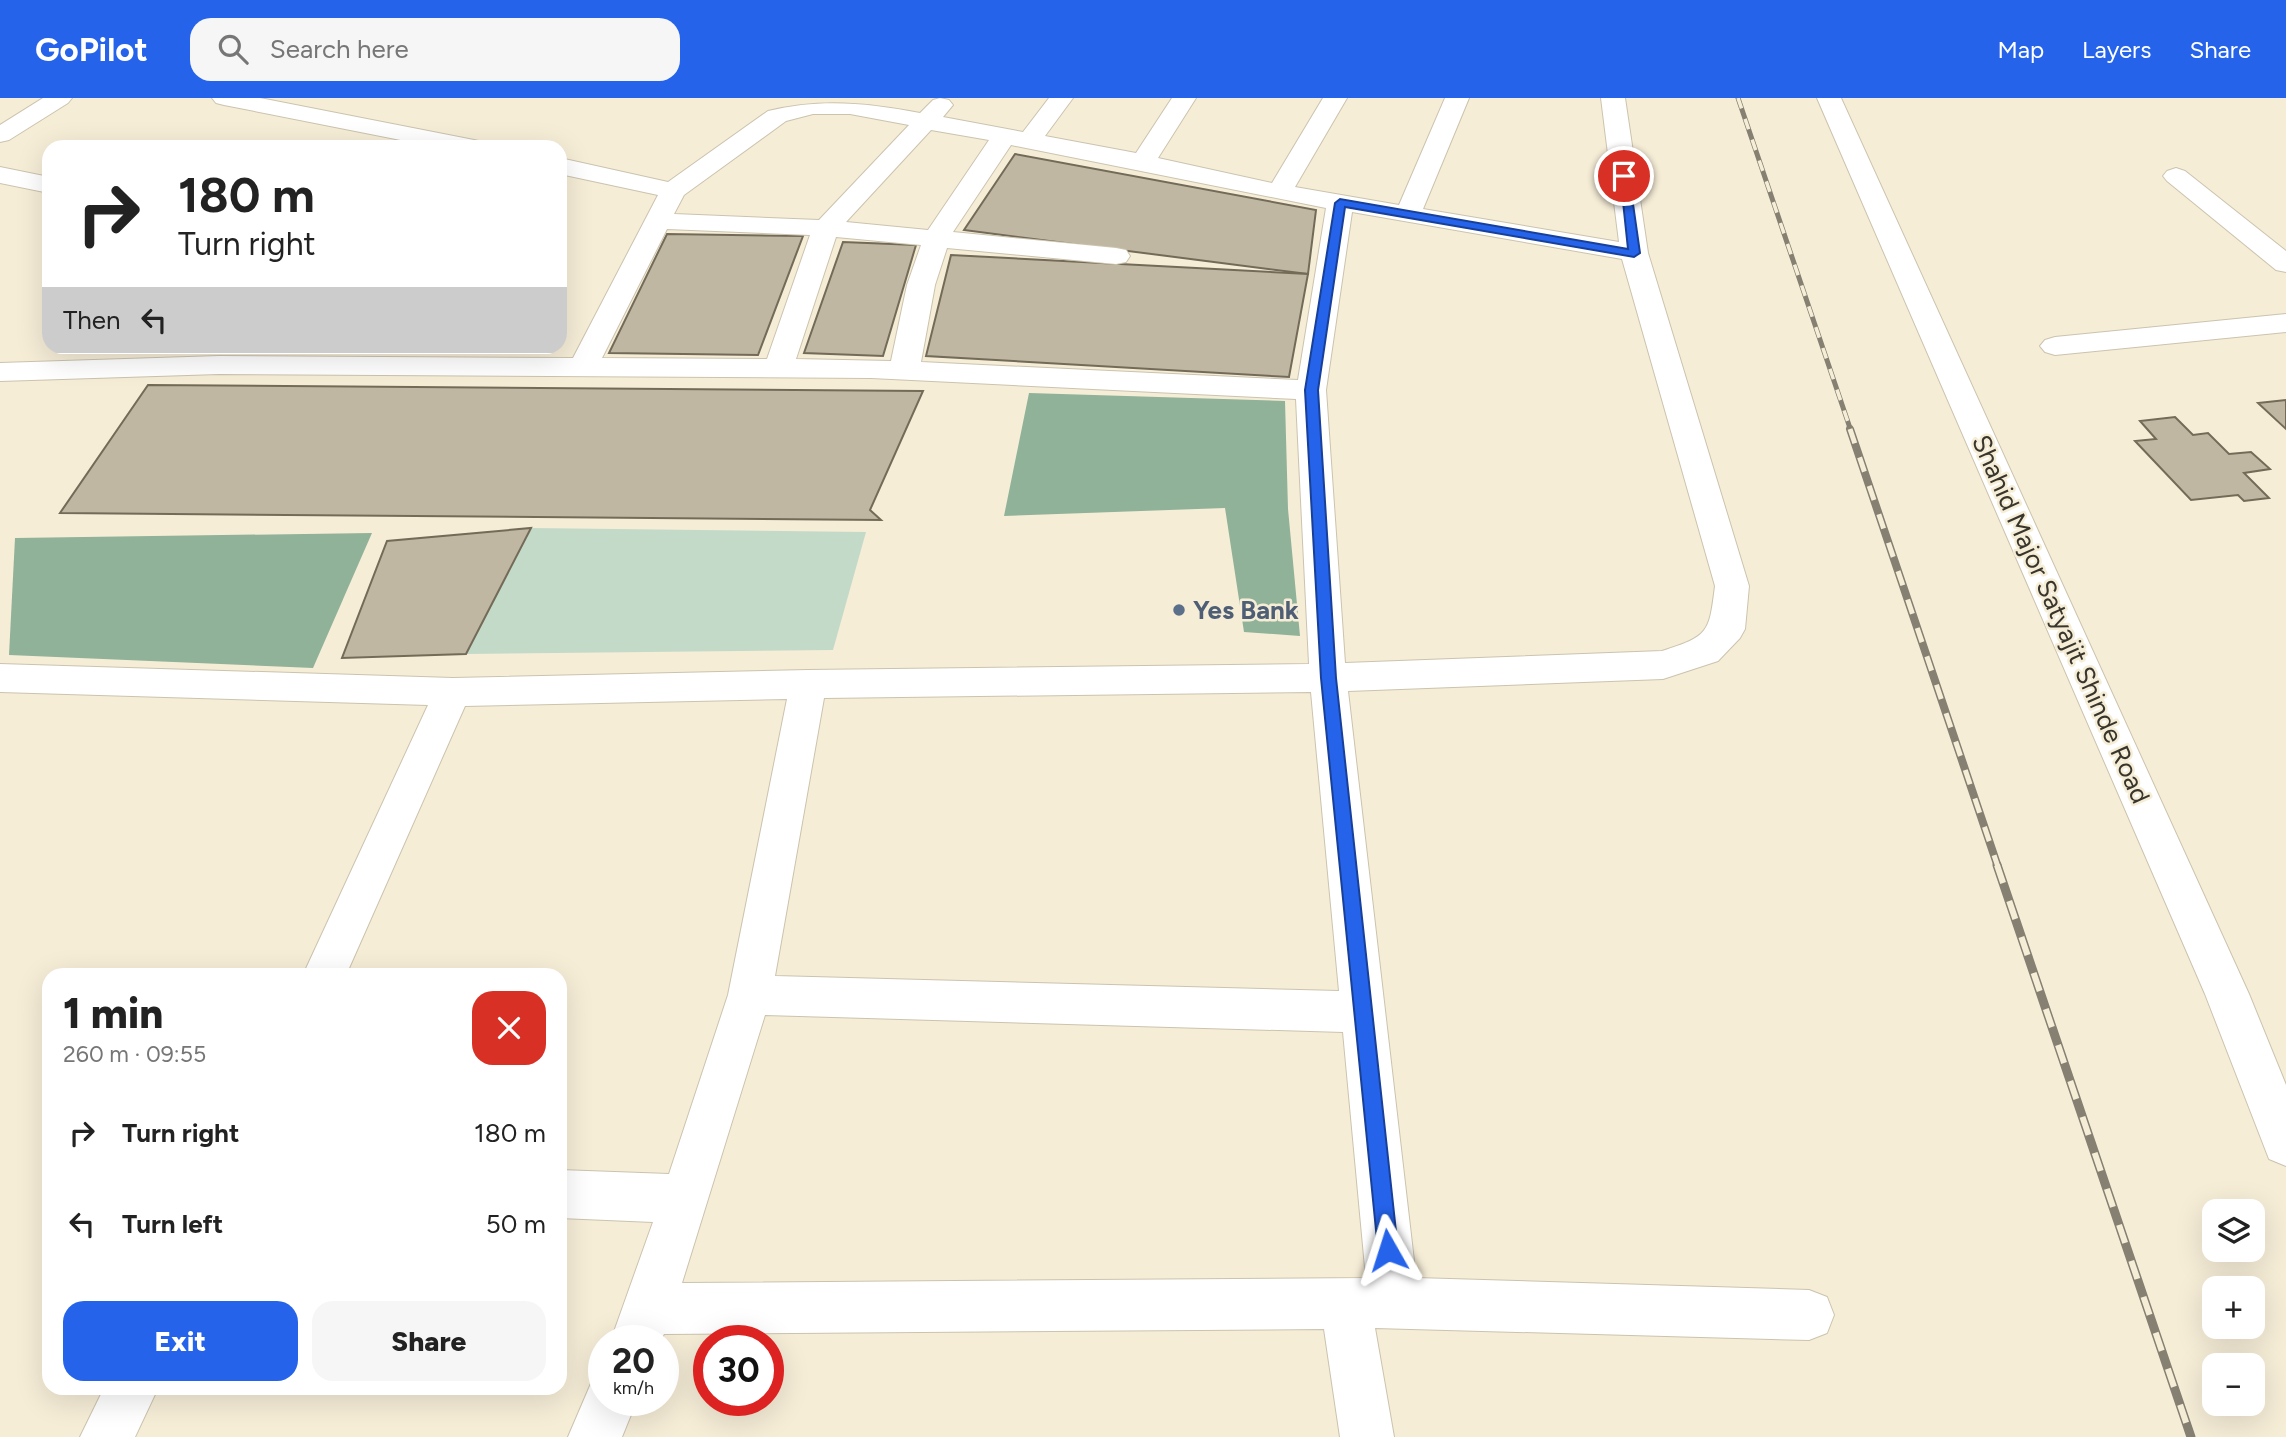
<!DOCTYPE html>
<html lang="en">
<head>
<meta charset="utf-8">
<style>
	body { margin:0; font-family:Figtree,sans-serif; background:#f6f6f6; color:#222; height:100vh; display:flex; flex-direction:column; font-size:26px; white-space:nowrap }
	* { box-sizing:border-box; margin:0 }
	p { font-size:23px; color:#767676 }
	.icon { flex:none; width:38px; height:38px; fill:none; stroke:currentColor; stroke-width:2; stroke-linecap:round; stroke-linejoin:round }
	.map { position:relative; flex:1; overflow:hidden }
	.panel { position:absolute; left:42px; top:870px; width:525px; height:427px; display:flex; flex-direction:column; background:#fff; border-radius:21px; box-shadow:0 7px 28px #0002 }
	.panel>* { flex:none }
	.hud { position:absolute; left:42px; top:42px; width:525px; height:214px; border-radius:21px; box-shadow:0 7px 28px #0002; background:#fff; color:#222; overflow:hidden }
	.fabs { position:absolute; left:2202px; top:1101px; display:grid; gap:14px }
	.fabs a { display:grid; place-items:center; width:63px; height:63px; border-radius:14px; background:#fff; box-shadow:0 7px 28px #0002; font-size:35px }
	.speed { position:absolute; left:588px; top:1227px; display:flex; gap:14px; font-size:35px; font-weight:700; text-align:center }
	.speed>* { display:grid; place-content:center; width:91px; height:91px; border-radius:50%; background:#fff; box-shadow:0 7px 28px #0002; line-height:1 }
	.speed small { font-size:18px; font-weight:400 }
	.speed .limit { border:10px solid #d22; background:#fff; color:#111 }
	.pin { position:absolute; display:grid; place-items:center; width:60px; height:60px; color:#fff; margin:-30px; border:4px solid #fff; border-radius:50%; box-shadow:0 2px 7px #0007 }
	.me { position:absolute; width:77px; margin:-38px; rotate:354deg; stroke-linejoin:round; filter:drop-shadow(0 0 5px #0008) }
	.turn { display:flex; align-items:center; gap:24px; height:147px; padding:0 21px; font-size:32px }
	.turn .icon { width:91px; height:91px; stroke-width:2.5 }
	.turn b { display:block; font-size:49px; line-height:60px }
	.then { display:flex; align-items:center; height:66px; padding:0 21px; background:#0003; gap:14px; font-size:26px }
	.round { display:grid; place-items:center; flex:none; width:74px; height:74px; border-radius:21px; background:#f6f6f6 }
	.summary { display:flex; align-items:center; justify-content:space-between; height:119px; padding:0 21px }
	h1 { font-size:42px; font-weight:800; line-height:52px }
	.cta { display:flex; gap:14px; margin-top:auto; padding:14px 21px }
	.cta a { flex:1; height:80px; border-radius:21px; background:#2563eb; color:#fff; font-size:28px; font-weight:800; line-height:80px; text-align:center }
	.cta a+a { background:#f6f6f6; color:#222 }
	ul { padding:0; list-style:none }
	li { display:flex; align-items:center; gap:21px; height:91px; padding:0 21px }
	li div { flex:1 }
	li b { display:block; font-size:26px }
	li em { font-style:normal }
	header { display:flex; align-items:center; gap:42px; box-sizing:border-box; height:98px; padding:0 35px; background:#2563eb; color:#fff }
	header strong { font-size:33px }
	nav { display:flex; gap:38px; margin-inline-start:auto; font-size:24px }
	.search { width:490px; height:63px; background:#f6f6f6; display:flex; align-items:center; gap:18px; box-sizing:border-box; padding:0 24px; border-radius:21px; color:#767676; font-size:26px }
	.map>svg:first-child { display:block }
	.green { fill:#c3dac9 }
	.forest { fill:#90b299 }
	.building { fill:#bfb7a1; stroke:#736b58; stroke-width:2 }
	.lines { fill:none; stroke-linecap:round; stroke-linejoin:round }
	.minor-casing { stroke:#cbc3ae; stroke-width:2 }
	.minor { fill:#fff; fill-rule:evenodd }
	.rail-far2-casing { stroke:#858071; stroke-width:5 }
	.rail-far1-casing { stroke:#858071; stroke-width:8 }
	.rail-casing { stroke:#858071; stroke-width:9 }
	.rail-far2 { stroke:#f6edd7; stroke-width:3.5; stroke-dasharray:11; stroke-linecap:butt }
	.rail-far1 { stroke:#f6edd7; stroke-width:5; stroke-dasharray:15; stroke-linecap:butt }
	.rail { stroke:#f6edd7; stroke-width:6; stroke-dasharray:19; stroke-linecap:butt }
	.route { fill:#2563eb; stroke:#184099; stroke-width:2 }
	.service-dot { fill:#5c6f8a; stroke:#f6edd7; stroke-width:2.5 }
	.labels { text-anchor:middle; stroke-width:5; stroke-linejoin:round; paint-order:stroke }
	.service-label { font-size:26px; font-weight:bold; fill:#4e5e75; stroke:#f6edd7; text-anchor:start }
	.street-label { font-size:26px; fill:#38352c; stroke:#f6edd7 }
</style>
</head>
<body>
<header>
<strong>GoPilot</strong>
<div class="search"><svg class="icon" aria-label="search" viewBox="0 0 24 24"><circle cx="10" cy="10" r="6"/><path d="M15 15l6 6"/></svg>Search here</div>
<nav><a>Map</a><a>Layers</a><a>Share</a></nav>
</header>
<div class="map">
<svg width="2286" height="1339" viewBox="0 0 2286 1339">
	<rect width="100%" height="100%" fill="#f6edd7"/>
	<polygon class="green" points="531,430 866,434 833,552 466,556"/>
	<g class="forest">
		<polygon points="1029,295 1285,303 1288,411 1300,538 1244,534 1225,410 1004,418"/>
		<polygon points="372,435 313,570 9,557 15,440"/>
	</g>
	<g class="building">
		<polygon points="1015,56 1316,112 1308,176 964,132"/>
		<polygon points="667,136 803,138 758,257 609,255"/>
		<polygon points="843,144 916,147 883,258 804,255"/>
		<polygon points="951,157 1308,176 1289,279 926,258"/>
		<polygon points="148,287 923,293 870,412 881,422 60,415"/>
		<polygon points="2286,302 2286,331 2258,305"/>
		<polygon points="2175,319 2193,337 2208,335 2229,356 2251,354 2270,371 2244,375 2269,400 2244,403 2238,397 2191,402 2135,343 2156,341 2140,323"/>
		<polygon points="531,430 466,556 342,560 387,443"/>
	</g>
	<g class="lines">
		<g class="minor-casing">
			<g id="minor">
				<polygon points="43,0 72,0 68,5 9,42 0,44 0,27"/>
				<polygon points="212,0 260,0 474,42 483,44 486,49 436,49 224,7 216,5"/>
				<path d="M 940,0 L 949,2 L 953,7 L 943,19 L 1023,34 L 1049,0 L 1073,0 L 1045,38 L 1136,55 L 1172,0 L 1196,0 L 1158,60 L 1272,85 L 1323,0 L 1347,0 L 1295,89 L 1399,107 L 1445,0 L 1469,0 L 1423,111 L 1619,144 L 1601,0 L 1625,0 L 1648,155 L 1749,488 L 1745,531 L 1740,540 L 1718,563 L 1663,581 L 1348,593 L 1416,1180 L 1809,1192 L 1827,1199 L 1834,1217 L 1827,1235 L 1809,1242 L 1375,1230 L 1394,1339 L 1340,1339 L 1324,1231 L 664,1236 L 661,1242 L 611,1242 L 653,1124 L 560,1120 L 560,1072 L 669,1076 L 728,897 L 787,601 L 465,608 L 346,877 L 303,877 L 428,607 L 0,594 L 0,566 L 453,580 L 808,572 L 1309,566 L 1296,301 L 871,280 L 219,276 L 0,283 L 0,265 L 219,258 L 573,260 L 658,97 L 560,76 L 560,60 L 668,84 L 768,13 C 821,0 868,5 920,15 L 933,2 ZM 813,16 L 850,16 L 909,27 L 819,122 L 674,116 L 684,97 L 786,23 ZM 931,32 L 989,42 L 928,132 L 846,124 ZM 1011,47 L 1326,110 L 1298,282 L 921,264 L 935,187 L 947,150 L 1116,166 L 1126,164 L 1130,158 L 1126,152 L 1116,150 L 953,134 ZM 1352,114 L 1622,161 L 1715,488 C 1709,535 1709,538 1662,553 L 1345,565 L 1326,292 ZM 667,131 L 810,137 L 767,261 L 602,260 ZM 836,139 L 921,147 L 907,187 L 891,263 L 796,261 ZM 1311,594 L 1339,893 L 775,878 L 824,600 ZM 765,917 L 1343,934 L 1366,1180 L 682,1185 Z"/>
				<polygon points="1817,0 1841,0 2249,896 2286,987 2286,1068 2269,1061 2205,896"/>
				<polygon points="0,69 49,79 49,95 0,85"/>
				<polygon points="2176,70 2185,73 2286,153 2286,174 2276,172 2167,83 2163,78 2167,73"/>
				<polygon points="2286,216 2286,234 2055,257 2045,254 2040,248 2045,242 2055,239"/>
				<polygon points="604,1279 604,1302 637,1302 622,1339 568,1339 592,1283"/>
				<polygon points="104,1290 158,1290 135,1339 80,1339"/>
			</g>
		</g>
		<use href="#minor" class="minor"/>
		<g class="rail-far2-casing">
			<polyline id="rail-far2" points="1738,0 1851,333"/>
		</g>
		<g class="rail-far1-casing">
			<polyline id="rail-far1" points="1850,331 1998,769"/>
		</g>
		<g class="rail-casing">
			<polyline id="rail" points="1997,767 2191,1339"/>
		</g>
		<use href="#rail-far2" class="rail-far2"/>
		<use href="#rail-far1" class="rail-far1"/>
		<use href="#rail" class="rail"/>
	</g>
	<polygon class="route" points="1620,75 1629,78 1640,155 1634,159 1345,109 1318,292 1336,580 1398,1152 1395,1159 1388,1162 1381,1159 1378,1152 1321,580 1305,292 1335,105 1340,101 1628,151"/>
	<circle class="service-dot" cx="1179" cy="512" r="7"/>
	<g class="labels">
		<g class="service-label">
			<text x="1193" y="521">Yes Bank</text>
		</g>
		<g class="street-label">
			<text transform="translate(2061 521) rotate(66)" y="9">Shahid Major Satyajit Shinde Road</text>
		</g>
	</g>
</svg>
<div class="fabs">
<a><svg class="icon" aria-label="layers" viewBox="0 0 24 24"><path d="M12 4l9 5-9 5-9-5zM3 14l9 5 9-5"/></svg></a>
<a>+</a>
<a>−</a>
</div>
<div class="speed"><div>20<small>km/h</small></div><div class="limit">30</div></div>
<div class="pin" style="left:1624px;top:78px;background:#d93025"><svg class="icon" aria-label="arrive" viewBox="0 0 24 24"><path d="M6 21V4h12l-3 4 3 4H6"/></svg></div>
<svg class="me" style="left:1388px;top:1152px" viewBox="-20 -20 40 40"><path d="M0-17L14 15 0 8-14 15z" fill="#2563eb" stroke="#fff" stroke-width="4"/></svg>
<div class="hud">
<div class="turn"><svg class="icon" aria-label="right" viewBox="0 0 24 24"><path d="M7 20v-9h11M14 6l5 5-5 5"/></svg><div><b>180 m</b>Turn right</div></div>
<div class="then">Then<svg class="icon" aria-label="left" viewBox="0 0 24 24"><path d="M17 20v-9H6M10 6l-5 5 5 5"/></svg></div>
</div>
<section class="panel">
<div class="summary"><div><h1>1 min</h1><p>260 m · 09:55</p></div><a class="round" style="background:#d93025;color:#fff"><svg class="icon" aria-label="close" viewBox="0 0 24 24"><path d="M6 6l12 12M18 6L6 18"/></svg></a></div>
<ul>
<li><svg class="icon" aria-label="right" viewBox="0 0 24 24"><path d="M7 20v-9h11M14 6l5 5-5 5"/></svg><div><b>Turn right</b></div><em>180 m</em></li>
<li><svg class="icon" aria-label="left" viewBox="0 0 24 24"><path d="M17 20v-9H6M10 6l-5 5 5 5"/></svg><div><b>Turn left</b></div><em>50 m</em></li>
</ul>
<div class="cta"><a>Exit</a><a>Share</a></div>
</section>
</div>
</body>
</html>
